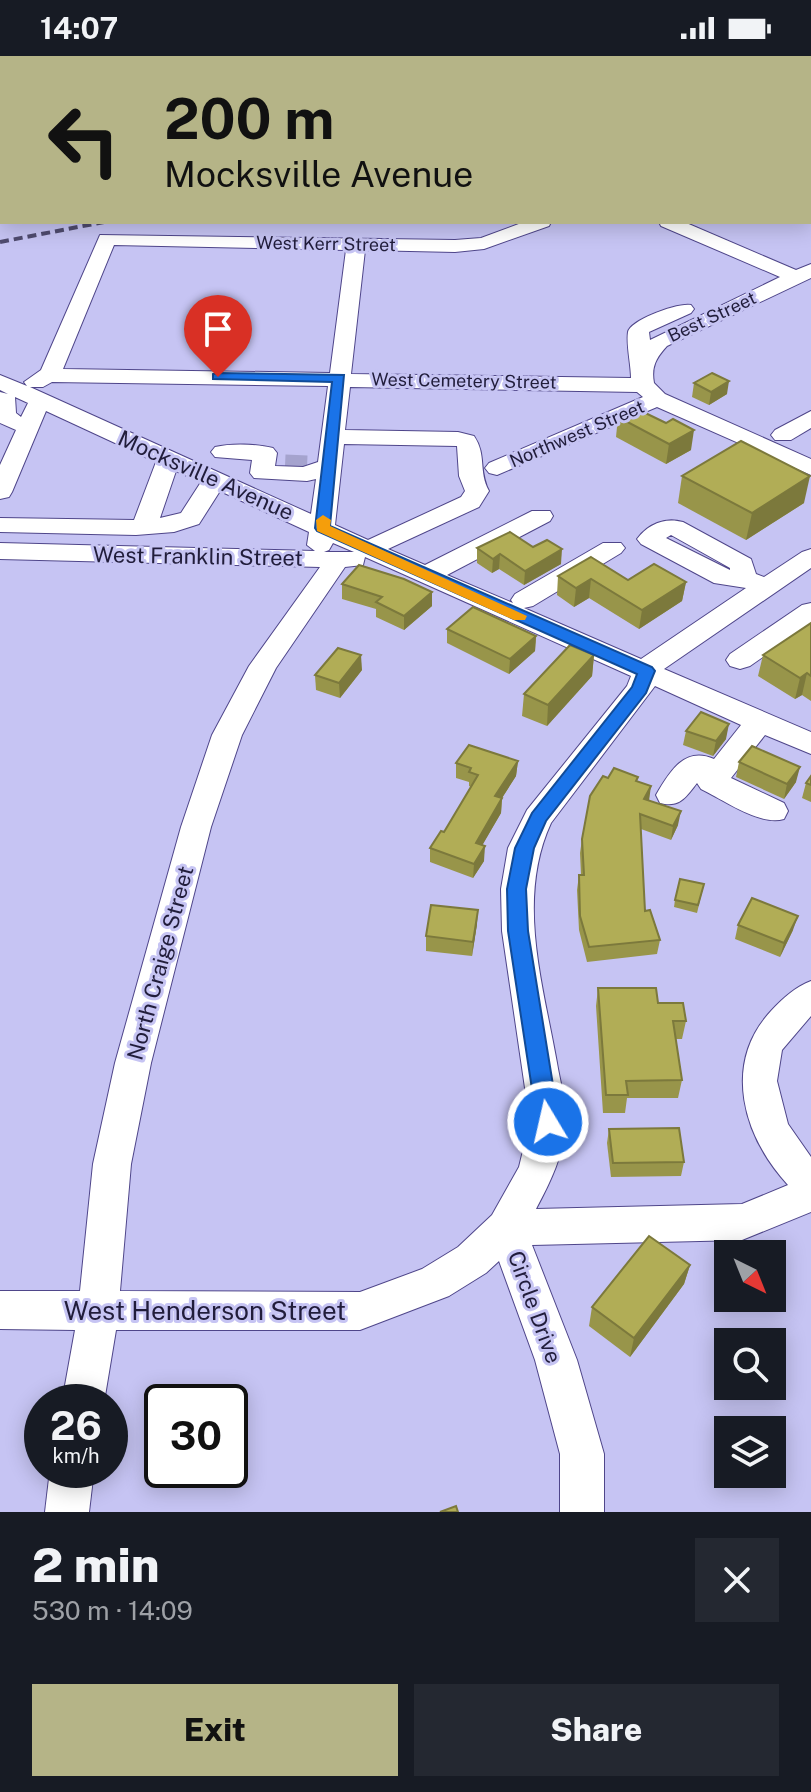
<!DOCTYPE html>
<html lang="en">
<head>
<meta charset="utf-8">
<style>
	body { margin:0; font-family:"Public Sans",sans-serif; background:#242831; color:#f1f3f6; height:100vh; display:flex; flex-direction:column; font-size:30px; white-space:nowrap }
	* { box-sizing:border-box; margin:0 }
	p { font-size:26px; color:#9ea1a6 }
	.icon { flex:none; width:44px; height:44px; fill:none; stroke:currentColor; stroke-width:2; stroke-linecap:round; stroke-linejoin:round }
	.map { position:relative; height:1456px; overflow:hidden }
	.drawer { display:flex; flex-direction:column; background:#171b24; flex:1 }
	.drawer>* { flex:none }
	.top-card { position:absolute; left:0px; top:0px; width:812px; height:168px; box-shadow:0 4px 20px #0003; background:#b5b487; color:#111; overflow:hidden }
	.needle { width:52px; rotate:137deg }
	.fabs { position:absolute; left:714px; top:1184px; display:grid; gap:16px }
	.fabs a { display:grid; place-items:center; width:72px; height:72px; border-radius:0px; background:#171b24; box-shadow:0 4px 20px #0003; font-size:40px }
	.speed { position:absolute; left:24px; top:1328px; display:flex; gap:16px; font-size:40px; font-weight:700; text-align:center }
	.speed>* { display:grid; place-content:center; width:104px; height:104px; border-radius:50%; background:#171b24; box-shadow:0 4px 20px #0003; line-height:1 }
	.speed small { font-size:20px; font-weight:400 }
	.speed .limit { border:4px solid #111; border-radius:12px; background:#fff; color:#111 }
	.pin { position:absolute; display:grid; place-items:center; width:68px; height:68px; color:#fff; margin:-82px -34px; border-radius:50% 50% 50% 0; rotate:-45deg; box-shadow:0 0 8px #0007 }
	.pin .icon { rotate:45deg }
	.me { position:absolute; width:88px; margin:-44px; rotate:351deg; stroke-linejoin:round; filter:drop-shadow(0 0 6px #0008) }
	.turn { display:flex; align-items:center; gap:28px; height:168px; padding:0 32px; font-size:36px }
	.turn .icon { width:104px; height:104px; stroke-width:2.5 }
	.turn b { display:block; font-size:56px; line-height:68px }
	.round { display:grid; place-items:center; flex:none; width:84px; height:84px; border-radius:0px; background:#242831 }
	.summary { display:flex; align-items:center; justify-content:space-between; height:136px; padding:0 32px }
	h1 { font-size:48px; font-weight:800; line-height:60px }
	.primary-button { display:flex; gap:16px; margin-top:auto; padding:16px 32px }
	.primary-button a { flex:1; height:92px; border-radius:0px; background:#b5b487; color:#111; font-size:32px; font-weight:800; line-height:92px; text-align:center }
	.primary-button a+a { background:#242831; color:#f1f3f6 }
	.status { display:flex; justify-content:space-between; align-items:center; height:56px; padding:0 40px; background:#171b24; direction:ltr }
	.status svg { height:22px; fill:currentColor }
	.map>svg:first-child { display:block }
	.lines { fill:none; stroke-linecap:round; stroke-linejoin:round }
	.minor-tunnel { stroke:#a5a3ce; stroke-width:23; stroke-dasharray:23 11; stroke-linecap:butt }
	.minor-casing { stroke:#4f468a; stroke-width:2 }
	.minor { fill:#fff; fill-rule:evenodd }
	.rail { stroke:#4f4b6e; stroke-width:4; stroke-dasharray:9 5; stroke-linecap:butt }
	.wall { fill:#98954a }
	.shaded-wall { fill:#7c793c }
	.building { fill:#b1ad56; stroke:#7c793c; stroke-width:2 }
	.route { fill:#1a73e8; stroke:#114b97; stroke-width:2 }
	.slow { fill:#f59e0b }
	.labels { text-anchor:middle; stroke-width:6; stroke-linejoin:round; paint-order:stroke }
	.far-street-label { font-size:18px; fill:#211d3b; stroke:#c6c4f3 }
	.street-label { font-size:22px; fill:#211d3b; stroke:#c6c4f3 }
	.near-street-label { font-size:26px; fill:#211d3b; stroke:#c6c4f3 }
</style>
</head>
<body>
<div class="status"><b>14:07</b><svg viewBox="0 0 49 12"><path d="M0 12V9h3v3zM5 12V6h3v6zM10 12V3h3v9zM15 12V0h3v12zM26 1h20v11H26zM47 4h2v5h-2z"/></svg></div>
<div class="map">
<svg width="811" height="1456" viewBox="0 0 811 1456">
	<rect width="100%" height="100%" fill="#c6c4f3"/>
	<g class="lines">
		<polyline class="minor-tunnel" points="285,410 307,411"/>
		<g class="minor-casing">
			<g id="minor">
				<polygon points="169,0 185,0 168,2"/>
				<polygon points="379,0 511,0 513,2 381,2"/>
				<polygon points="729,0 746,0 748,2 731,2"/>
				<rect x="0" y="71" width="2" height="10"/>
				<rect x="810" y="89" width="1" height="10"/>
				<rect x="0" y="125" width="2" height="11"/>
				<path d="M 524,166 L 551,166 L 549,170 L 484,193 L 455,196 L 365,194 L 351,318 L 631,322 C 631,309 626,288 628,276 C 630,264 679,246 691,249 L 694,253 L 691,257 L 649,276 L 650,284 L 780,221 L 661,170 L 659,166 L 684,166 L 796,214 L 811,208 L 811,222 L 667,290 C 656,302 651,311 654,327 L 665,338 L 811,403 L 811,419 L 657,351 L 497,419 L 489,417 L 485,412 L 489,407 L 643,341 L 637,336 L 350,331 L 345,374 L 458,376 L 474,380 C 487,399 478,415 489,435 L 479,451 L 388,493 L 425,509 L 532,455 L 550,455 L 553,460 L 550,465 L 447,519 L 513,547 L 511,544 L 515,538 L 603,487 L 621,487 L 625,492 L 621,497 L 533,550 L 524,552 L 641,603 L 746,532 L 714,527 L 641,488 L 637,483 C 648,468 665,461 683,466 L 751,503 L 756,518 L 764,521 L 802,496 L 811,493 L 811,512 L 664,613 L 811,676 L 811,698 L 765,679 L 731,722 L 784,747 L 788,755 L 784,763 C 759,770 724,744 701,733 L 697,727 C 686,741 680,752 660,747 L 656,739 C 670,715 685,690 714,703 L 741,669 L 655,630 L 551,767 C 516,843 543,928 557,1007 C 560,1026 567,1049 566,1067 C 564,1098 550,1127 536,1153 L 742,1148 L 788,1129 C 743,1080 722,1008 771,955 C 783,942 795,931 811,925 L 811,960 L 782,994 L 777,1025 L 788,1068 L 811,1101 L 811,1156 L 742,1184 L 532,1189 L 577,1304 L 604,1398 L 604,1456 L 560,1456 L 560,1398 L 535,1304 L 499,1205 L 486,1217 L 449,1240 L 360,1274 L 116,1274 L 104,1346 L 62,1346 L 75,1274 L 0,1273 L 0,1235 L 80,1235 L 93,1108 L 115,1007 L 181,771 L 212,679 L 249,610 L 320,511 L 0,503 L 0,487 L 315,495 L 307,489 L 309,476 L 220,435 L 199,468 L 174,476 L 136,479 L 0,476 L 0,462 L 134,464 L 156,406 L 46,355 L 12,436 L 9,441 L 0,443 L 0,409 L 16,374 L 0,367 L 0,336 L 8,338 L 0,334 L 0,319 L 27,330 L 24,326 L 41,314 L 100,179 L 455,184 L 481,182 ZM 114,189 L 346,194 L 330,317 L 63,313 ZM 52,326 L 328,330 L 318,406 L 303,411 L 275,410 L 277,397 L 273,392 C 256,388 232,387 215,391 L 211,396 L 215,401 L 252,404 L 250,417 L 254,422 L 307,425 L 316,423 L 311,458 L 30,331 L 43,331 ZM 15,341 L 28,347 L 21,361 L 16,357 ZM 344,388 L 457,390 L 459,420 L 465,435 L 461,441 L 368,484 L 335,469 ZM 176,415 L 201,426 L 181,457 L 160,462 ZM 671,479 L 730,512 L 730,514 L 666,482 ZM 333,487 L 354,496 L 324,496 L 329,494 ZM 365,501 L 631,620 L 627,630 L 527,754 L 508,792 L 501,833 L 502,875 L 530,1066 L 519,1111 L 492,1159 L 458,1191 L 422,1213 L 360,1236 L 120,1235 L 131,1108 L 151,1007 L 211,771 L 242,679 L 276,612 L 345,511 L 363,509 Z"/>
				<polygon points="811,355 811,372 791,384 775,384 771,379 775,374"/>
				<polygon points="811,547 811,567 750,610 740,613 730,610 726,604 730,598 802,549"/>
				<polygon points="50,1414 94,1414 89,1456 45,1456"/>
			</g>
		</g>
		<use href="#minor" class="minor"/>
		<polyline class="rail" points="0,186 104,166"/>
	</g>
	<g class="wall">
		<polygon points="694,327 727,338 709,349 692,341"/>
		<polygon points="618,361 691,394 666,408 616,381"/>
		<polygon points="682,420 804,447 746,484 678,447"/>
		<polygon points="477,492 561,508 524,529 499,513 492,517 477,507"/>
		<polygon points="558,520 628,524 686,526 682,545 639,573 589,542 574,551 557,539"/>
		<polygon points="342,528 432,550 404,574 376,561 376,553 342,543"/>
		<polygon points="811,567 811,645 802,639 795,643 758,620 763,599"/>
		<polygon points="447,573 536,580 535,595 509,618 447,587"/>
		<polygon points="594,599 592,620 547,670 522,660 524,638"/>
		<polygon points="362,614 340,642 316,634 315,619"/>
		<polygon points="686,675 726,683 713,700 683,689"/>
		<polygon points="518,705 516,720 502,742 501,757 482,789 484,805 473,822 430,806 430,792 444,776 471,731 469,730 469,726 456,722 456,707"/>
		<polygon points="739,706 796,726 784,743 736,721"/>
		<polygon points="811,720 811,746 802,742 806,727"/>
		<polygon points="608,722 638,726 649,744 678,769 671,784 641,773 645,855 660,884 657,898 587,906 579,874 577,834 579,819 581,819 580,797 582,783"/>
		<polygon points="704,828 697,857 674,851 675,844"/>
		<polygon points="477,868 472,900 426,895 426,880"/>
		<polygon points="738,869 793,874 780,901 735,883"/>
		<polygon points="598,932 658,947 686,965 682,983 676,983 682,1024 678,1042 627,1042 625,1057 603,1057 596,950"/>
		<polygon points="609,1073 684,1106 681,1120 611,1121 607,1087"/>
		<polygon points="690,1209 684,1228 630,1301 589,1270 592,1251"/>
	</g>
	<g class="shaded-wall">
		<polygon points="729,325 727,338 709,349 711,336"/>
		<polygon points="694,374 691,394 666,408 669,388"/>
		<polygon points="810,420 804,447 746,484 752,457"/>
		<polygon points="562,493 561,508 524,529 525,515"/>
		<polygon points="500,498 499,513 492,517 493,503"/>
		<polygon points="591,523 589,542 574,551 576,532"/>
		<polygon points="686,526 682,545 639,573 642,554"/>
		<polygon points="432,536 432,550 404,574 404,560"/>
		<polygon points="536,580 535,595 509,618 510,603"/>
		<polygon points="361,599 362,614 340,642 339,627"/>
		<polygon points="594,599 592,620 547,670 548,649"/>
		<polygon points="807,617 802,639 795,643 800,622"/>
		<polygon points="729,668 726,683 713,700 716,685"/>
		<polygon points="518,705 516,720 502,742 501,757 475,802 476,787 495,740"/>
		<polygon points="800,711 796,726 784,743 787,728"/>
		<polygon points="651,730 649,745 644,743"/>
		<polygon points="681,755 678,769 671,784 673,770"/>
		<polygon points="485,790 484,805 473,822 474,808"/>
		<polygon points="478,854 477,868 472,900 473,886"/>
		<polygon points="798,860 793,874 780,901 784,887"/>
		<polygon points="690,1209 684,1228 630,1301 634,1282"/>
	</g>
	<g class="building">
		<polygon points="712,317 729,325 711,336 694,327"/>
		<polygon points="635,352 666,367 673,363 694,374 669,388 618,361"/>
		<polygon points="741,385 810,420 752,457 682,420"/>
		<polygon points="510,476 533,491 547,484 562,493 525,515 500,498 493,503 477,492"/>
		<polygon points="591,501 628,524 654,508 686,526 642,554 591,523 576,532 558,520"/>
		<polygon points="359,509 404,523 432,536 404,560 376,546 382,541 342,528"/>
		<polygon points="473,551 536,580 510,603 447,573"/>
		<polygon points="811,567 811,620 807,617 800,622 763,599"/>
		<polygon points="570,589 594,599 548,649 524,638"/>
		<polygon points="338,592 361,599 339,627 315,619"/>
		<polygon points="701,656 729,668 716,685 686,675"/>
		<polygon points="469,689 518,705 495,740 502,742 476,787 485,790 474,808 430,792 441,775 444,776 478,719 469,716 471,712 456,707"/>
		<polygon points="752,690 800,711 787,728 739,706"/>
		<polygon points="614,712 638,721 636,725 651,730 644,743 681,755 673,770 640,758 645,855 650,854 660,884 589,891 580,860 579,819 584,819 582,783 590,740 603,720 608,722"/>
		<polygon points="811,720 811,729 806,727"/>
		<polygon points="680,823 704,828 698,849 675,844"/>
		<polygon points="752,842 798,860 784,887 738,869"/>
		<polygon points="431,849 478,854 473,886 426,880"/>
		<polygon points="598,932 656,932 658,947 683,947 686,965 673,965 682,1024 626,1025 628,1039 606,1039"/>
		<polygon points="679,1072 684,1106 613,1107 609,1073"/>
		<polygon points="649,1180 690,1209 634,1282 592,1251"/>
		<polygon points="456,1450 458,1456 440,1456"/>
	</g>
	<polygon class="route" points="218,317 344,319 330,470 652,611 655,615 646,637 546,765 534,792 526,833 528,875 559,1066 556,1073 548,1076 540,1073 537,1066 508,875 507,833 515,792 532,757 632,631 637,618 317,475 315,472 332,326 213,323 213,318"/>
	<polygon class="slow" points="323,459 331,464 330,470 527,560 525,564 514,564 317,475 316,464"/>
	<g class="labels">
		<g class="far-street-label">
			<text transform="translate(326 188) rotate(1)" y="6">West Kerr Street</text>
			<text transform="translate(712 261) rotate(-25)" y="6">Best Street</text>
			<text transform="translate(464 325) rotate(1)" y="6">West Cemetery Street</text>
			<text transform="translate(577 378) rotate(-23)" y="6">Northwest Street</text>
		</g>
		<g class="street-label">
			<text transform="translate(206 419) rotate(24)" y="8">Mocksville Avenue</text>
			<text transform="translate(198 500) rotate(1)" y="8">West Franklin Street</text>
			<text transform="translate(160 907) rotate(-75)" y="8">North Craige Street</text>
			<text transform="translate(535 1251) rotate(70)" y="8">Circle Drive</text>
		</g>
		<g class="near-street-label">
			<text x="205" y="1264">West Henderson Street</text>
		</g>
	</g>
</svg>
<div class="fabs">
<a><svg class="needle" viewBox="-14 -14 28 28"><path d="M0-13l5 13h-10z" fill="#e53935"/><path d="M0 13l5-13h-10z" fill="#9ea1a6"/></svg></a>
<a><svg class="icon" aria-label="search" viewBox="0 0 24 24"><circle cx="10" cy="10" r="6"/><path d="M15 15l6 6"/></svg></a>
<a><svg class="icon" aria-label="layers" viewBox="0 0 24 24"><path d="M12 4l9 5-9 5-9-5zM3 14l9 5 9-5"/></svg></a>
</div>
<div class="speed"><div>26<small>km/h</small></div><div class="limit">30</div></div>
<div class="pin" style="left:218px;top:321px;background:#d93025"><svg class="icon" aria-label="arrive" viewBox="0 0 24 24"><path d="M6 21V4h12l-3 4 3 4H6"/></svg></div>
<svg class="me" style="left:548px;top:1066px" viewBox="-20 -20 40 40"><circle r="17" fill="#1a73e8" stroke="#fff" stroke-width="3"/><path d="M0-11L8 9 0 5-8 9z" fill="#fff"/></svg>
<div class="top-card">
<div class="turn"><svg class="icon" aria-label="left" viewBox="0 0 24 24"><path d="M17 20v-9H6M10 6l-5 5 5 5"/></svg><div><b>200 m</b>Mocksville Avenue</div></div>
</div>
</div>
<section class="drawer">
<div class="summary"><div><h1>2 min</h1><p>530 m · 14:09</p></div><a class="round"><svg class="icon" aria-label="close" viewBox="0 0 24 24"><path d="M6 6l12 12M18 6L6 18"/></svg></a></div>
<div class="primary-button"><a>Exit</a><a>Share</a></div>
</section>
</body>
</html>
